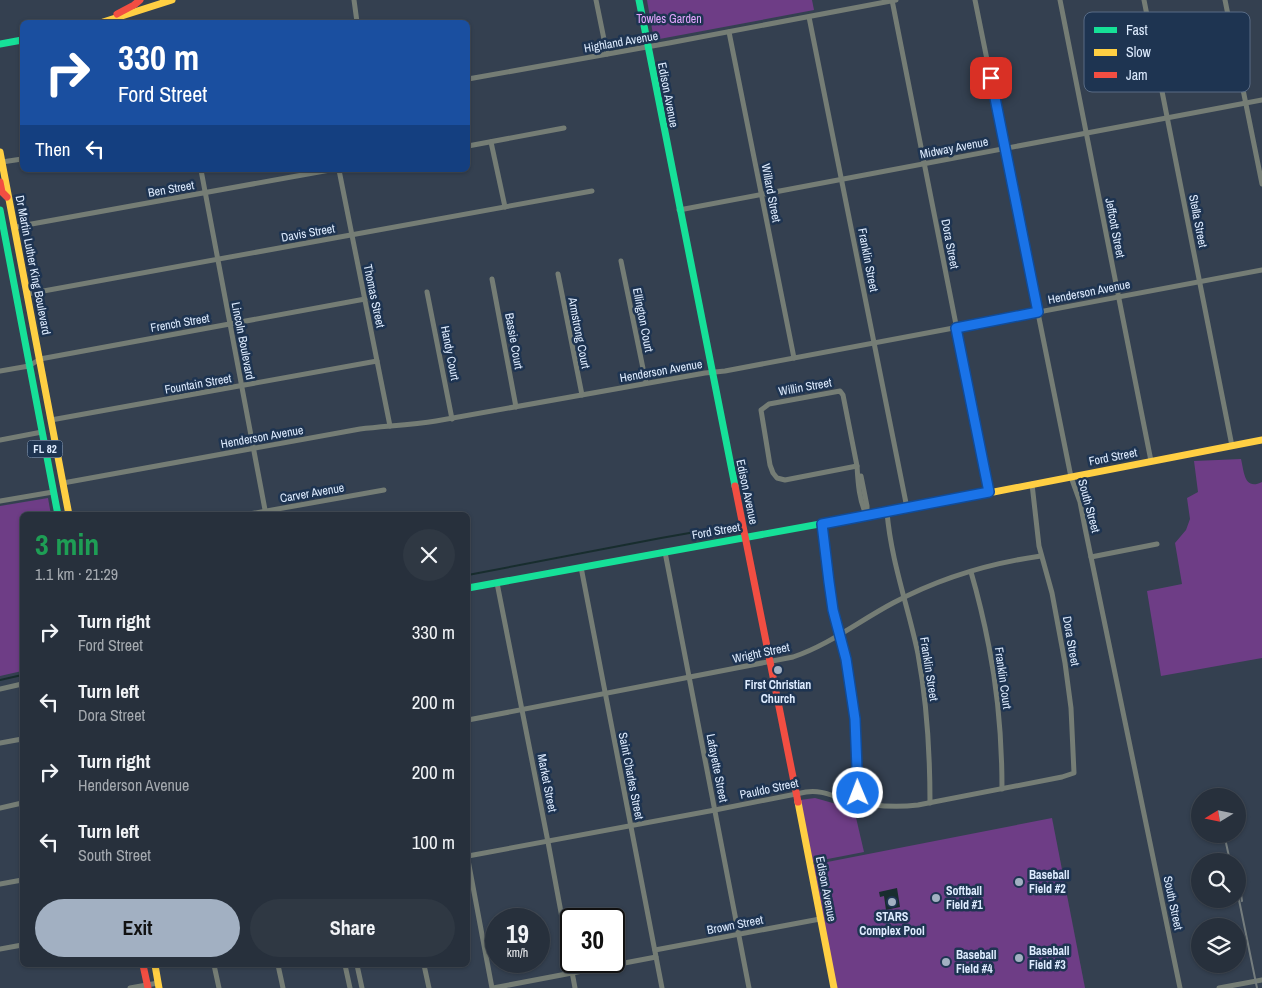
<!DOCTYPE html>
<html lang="en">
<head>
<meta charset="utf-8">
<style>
	body { margin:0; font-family:"Archivo Narrow",sans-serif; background:#2f3843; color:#f1f3f6; height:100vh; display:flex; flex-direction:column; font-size:19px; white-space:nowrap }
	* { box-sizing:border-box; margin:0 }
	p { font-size:16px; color:#a4a9af }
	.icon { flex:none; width:28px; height:28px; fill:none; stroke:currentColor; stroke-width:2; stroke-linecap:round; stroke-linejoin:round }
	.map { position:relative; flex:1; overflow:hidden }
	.panel { position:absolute; left:20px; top:512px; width:450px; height:455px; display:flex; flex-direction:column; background:#27303c; border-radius:8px; box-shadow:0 1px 4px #0004,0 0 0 1px #434b56 }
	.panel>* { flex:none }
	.banner { position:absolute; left:20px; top:20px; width:450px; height:152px; border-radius:8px; box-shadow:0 1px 4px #0004,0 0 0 1px #434b56; background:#1a4fa0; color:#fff; overflow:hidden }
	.needle { width:32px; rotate:260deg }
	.controls { position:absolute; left:1191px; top:788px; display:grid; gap:10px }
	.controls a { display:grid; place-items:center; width:55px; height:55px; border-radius:50%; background:#27303c; box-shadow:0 1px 4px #0004,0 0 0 1px #434b56; font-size:25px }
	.speed { position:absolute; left:485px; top:908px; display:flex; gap:10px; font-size:25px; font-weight:700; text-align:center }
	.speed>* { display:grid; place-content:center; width:65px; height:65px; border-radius:50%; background:#27303c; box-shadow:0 1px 4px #0004,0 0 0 1px #434b56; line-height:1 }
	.speed small { font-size:12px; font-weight:400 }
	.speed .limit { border:2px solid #111; border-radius:8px; background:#fff; color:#111 }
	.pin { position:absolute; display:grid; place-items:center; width:42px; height:42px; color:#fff; margin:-21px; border-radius:10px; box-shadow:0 2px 8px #0006 }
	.me { position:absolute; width:55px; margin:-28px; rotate:359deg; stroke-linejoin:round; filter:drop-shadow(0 0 4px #0008) }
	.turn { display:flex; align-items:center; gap:18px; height:105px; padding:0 15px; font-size:22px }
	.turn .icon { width:65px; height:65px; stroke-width:2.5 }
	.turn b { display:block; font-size:35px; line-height:42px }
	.then { display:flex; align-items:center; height:48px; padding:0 15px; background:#0003; gap:10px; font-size:19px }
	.round { display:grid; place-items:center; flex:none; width:52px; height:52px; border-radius:26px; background:#2f3843 }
	.headline { display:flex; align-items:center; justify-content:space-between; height:85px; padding:0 15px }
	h1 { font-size:30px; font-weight:800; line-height:38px; color:#1e9e55 }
	.cta { display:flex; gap:10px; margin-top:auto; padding:10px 15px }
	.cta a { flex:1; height:58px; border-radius:30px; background:#a2b0c2; color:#111; font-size:20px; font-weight:800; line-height:58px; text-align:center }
	.cta a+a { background:#2f3843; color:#f1f3f6 }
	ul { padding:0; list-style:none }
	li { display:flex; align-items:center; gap:15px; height:70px; padding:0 15px }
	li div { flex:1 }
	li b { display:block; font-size:19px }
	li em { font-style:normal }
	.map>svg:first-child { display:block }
	.green { fill:#6e3d86 }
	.water { fill:#182d2e }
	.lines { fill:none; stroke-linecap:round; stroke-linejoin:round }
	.stream { stroke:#182d2e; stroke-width:2 }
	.street { stroke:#757d75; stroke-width:5 }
	.fast { stroke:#16e098; stroke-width:7 }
	.slow { stroke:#ffcf43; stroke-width:7 }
	.jam { stroke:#f24e42; stroke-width:7 }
	.rail { stroke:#757d7e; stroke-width:2 }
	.route-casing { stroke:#114b97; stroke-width:12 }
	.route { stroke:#1a73e8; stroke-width:9 }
	.poi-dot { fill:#a2b0c2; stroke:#1e3451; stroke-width:2 }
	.labels { text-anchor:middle; stroke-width:5; stroke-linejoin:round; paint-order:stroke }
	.shield { fill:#1e3451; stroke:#a4b5cb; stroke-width:1 }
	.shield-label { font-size:11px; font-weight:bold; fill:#deecff }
	.park-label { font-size:12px; fill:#e1a5fd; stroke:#1e3451 }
	.street-label { font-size:12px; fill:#deecff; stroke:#1e3451 }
	.poi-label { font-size:12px; font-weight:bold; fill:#deecff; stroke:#1e3451; text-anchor:start }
	.key { fill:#1e3451; stroke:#586b85; stroke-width:1 }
	.key-label { font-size:14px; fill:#deecff }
</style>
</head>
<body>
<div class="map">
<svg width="1262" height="988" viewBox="0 0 1262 988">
	<rect width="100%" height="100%" fill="#344050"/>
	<g class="green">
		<polygon points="647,0 812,0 814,10 654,40"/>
		<path d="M 1241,459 C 1244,471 1244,491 1262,482 L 1262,658 L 1161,676 L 1147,591 L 1182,584 L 1175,543 L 1186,530 L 1190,519 L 1187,498 L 1198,492 L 1194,461 Z"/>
		<polygon points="48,498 51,515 22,515 22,671 0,676 0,506"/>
		<polygon points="815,798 854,809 864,852 812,862 800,800"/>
		<polygon points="1052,818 1085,988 836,988 812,865"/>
	</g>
	<polygon class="water" points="897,888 900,907 886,910 884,896 880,897 879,892"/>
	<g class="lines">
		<g class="stream">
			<polyline points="468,575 661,538 735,525"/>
			<polyline points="0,680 22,675"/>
		</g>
		<g class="street">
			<polyline points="354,0 357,22"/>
			<polyline points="596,0 607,54"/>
			<polyline points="892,0 989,492"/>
			<polyline points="975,0 1071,477 1080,502 1085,528 1180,988"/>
			<polyline points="1060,0 1151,461"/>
			<polyline points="1144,0 1232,446"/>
			<polyline points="1225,0 1262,184"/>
			<polyline points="809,17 907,508"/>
			<polyline points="729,32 794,358"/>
			<polyline points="468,79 669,43 896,0"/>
			<polyline points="491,142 505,207"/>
			<polyline points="468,146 564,128"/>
			<polyline points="2,162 22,159"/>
			<polyline points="201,170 266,515"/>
			<polyline points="339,170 390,426"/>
			<polyline points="679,210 1262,100"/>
			<polyline points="15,227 330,170"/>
			<polyline points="621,261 646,383"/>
			<polyline points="558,274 582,395"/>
			<polyline points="492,279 516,407"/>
			<polyline points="427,292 452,419"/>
			<polyline points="27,294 592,191"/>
			<polyline points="0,371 29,366 40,359 365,299"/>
			<polygon points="840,391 843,395 857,466 785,480 777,478 773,473 770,465 761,410 769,404"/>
			<polyline points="51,420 377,361"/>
			<polyline points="0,440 42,432"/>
			<path d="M 857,466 C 858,483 859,501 867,516"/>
			<polyline points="861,476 867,506 867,514"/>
			<path d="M 63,483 L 360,429 C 385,426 411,425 436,421 L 705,373 L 725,371 L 1262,270"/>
			<polyline points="0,501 53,492"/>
			<path d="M 887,512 C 891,561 908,606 918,654 C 927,703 930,753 930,803"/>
			<polyline points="244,515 384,490"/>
			<polyline points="822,524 829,582 833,610 846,659 855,719 858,772 858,793 857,802"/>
			<polyline points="665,552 749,988"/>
			<polyline points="1091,557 1157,544"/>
			<polyline points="581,567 662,988"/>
			<path d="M 971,572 C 978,596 984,621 989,647 C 998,693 1002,741 1002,789"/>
			<polyline points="497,583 548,842 575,988"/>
			<polyline points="0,689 22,684"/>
			<path d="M 468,720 L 793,657 C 829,645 859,621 893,603 C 938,579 991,563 1041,556"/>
			<polyline points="0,743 22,739"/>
			<polyline points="0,808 22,803"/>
			<path d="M 468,856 L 715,810 L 806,792 C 824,790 831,796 848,800 C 871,806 894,808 918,805 L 1062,777 L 1074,773 L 1071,708 L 1065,663 L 1052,593 L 1039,546 L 1032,484"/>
			<polyline points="468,860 492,988"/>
			<polyline points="0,884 22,880"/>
			<polyline points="0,949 22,945"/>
			<polyline points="655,950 820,919"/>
			<polyline points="214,965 219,988"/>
			<polyline points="278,965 283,988"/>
			<polyline points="345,965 350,988"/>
			<polyline points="357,965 362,988"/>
			<polyline points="424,965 429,988"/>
			<polyline points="130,988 158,983"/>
			<polyline points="493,988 656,957"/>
			<polyline points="1219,988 1262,980"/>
		</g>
		<g class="fast">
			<polyline points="639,0 735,486"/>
			<polyline points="0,44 22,40"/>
			<polyline points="0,210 58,515"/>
			<polyline points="468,588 968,497"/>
		</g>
		<g class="slow">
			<polyline points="103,22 172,0"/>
			<polyline points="0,152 69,515"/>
			<polyline points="968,497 1262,440"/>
			<polyline points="798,802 834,988"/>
			<polyline points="155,965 159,988"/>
		</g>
		<g class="jam">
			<polyline points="117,14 134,5 140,0"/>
			<polyline points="0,182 2,192 7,197"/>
			<polyline points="735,486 798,802"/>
			<polyline points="143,965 148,988"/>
		</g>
		<g class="rail">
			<polyline points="1224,834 1230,861"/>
			<polyline points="1238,874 1242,901"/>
			<polyline points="1238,895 1257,988"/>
		</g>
	</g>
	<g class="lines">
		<g class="route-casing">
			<polyline id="route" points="858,793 855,719 846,659 833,610 829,582 822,524 989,492 956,328 1038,312 991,78"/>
		</g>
		<use href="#route" class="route"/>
	</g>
	<g class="poi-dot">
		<circle cx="778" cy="670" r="5"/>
		<circle cx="1019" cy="882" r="5"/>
		<circle cx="936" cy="898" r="5"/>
		<circle cx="892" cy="902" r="5"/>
		<circle cx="1019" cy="958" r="5"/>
		<circle cx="946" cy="962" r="5"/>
	</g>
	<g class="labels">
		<rect class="shield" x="27.5" y="440.5" width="35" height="17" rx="4"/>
		<g class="shield-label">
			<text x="45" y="453">FL 82</text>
		</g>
		<g class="park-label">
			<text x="669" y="23">Towles Garden</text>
		</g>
		<g class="street-label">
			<text transform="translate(621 42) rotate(-10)" y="4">Highland Avenue</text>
			<text transform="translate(668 95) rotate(79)" y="4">Edison Avenue</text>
			<text transform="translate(954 148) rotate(-11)" y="4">Midway Avenue</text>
			<text transform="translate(171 189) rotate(-10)" y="4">Ben Street</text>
			<text transform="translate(771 193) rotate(79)" y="4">Willard Street</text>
			<text transform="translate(1198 221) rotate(79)" y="4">Stella Street</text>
			<text transform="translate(1115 228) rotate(79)" y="4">Jeffcott Street</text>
			<text transform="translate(308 233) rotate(-10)" y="4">Davis Street</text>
			<text transform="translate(950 244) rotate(79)" y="4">Dora Street</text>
			<text transform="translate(868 260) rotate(79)" y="4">Franklin Street</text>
			<text transform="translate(33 265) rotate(79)" y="4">Dr Martin Luther King Boulevard</text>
			<text transform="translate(1089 292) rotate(-11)" y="4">Henderson Avenue</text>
			<text transform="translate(374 296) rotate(78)" y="4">Thomas Street</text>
			<text transform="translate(643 320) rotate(79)" y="4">Ellington Court</text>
			<text transform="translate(180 323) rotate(-10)" y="4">French Street</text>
			<text transform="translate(579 333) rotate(79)" y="4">Armstrong Court</text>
			<text transform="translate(243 341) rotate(79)" y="4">Lincoln Boulevard</text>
			<text transform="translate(514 341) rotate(80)" y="4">Bassie Court</text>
			<text transform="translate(450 353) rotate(79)" y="4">Handy Court</text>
			<text transform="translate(661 371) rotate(-10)" y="4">Henderson Avenue</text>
			<text transform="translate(198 384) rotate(-10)" y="4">Fountain Street</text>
			<text transform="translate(805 387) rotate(-10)" y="4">Willin Street</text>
			<text transform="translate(262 437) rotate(-10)" y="4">Henderson Avenue</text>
			<text transform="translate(1113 457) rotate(-11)" y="4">Ford Street</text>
			<text transform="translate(747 492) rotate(78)" y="4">Edison Avenue</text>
			<text transform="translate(312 493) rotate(-10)" y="4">Carver Avenue</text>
			<text transform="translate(1089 506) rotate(75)" y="4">South Street</text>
			<text transform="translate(716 531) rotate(-10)" y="4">Ford Street</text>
			<text transform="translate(1071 641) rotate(80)" y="4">Dora Street</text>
			<text transform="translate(761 653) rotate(-12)" y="4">Wright Street</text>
			<text transform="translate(929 669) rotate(81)" y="4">Franklin Street</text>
			<text transform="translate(1003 678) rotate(82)" y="4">Franklin Court</text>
			<text transform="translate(717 768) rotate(79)" y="4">Lafayette Street</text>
			<text transform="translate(631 776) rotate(79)" y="4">Saint Charles Street</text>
			<text transform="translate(547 783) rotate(79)" y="4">Market Street</text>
			<text transform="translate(769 789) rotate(-12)" y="4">Pauldo Street</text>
			<text transform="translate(826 889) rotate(79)" y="4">Edison Avenue</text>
			<text transform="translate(1173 903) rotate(78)" y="4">South Street</text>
			<text transform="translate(735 925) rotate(-11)" y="4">Brown Street</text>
		</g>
		<g class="poi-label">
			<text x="778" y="689" text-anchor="middle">First Christian<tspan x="778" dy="14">Church</tspan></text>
			<text x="1029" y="879">Baseball<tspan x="1029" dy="14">Field #2</tspan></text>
			<text x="946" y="895">Softball<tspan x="946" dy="14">Field #1</tspan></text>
			<text x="892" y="921" text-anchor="middle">STARS<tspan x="892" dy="14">Complex Pool</tspan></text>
			<text x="1029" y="955">Baseball<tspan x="1029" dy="14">Field #3</tspan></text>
			<text x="956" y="959">Baseball<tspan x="956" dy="14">Field #4</tspan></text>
		</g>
	</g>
	<rect x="1084" y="12" width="166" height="80" rx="8" class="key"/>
	<rect x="1094" y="27" width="23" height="6" fill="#16e098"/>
	<rect x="1094" y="49" width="23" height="7" fill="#ffcf43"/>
	<rect x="1094" y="72" width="23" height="6" fill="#f24e42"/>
	<g class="key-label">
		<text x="1126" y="35">Fast</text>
		<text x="1126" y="57">Slow</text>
		<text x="1126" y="80">Jam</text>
	</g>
</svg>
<div class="controls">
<a><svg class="needle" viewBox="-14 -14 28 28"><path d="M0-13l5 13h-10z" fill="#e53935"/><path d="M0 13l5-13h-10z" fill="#a4a9af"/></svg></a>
<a><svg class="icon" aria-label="search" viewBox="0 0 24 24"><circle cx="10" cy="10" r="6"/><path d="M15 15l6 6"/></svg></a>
<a><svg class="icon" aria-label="layers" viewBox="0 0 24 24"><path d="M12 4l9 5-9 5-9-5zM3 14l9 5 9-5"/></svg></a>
</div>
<div class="speed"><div>19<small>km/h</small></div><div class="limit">30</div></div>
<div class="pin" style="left:991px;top:78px;background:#d93025"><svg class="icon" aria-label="arrive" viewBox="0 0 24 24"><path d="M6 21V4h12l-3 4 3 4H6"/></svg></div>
<svg class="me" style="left:858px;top:793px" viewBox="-20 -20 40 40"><circle r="17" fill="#1a73e8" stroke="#fff" stroke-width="3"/><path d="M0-11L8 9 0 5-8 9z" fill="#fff"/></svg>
<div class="banner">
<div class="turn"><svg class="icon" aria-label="right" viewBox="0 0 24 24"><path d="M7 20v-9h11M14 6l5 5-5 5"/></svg><div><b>330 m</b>Ford Street</div></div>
<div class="then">Then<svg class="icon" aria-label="left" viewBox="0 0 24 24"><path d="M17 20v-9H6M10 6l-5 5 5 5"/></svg></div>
</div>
<section class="panel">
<div class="headline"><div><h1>3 min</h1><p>1.1 km · 21:29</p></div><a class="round"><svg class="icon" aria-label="close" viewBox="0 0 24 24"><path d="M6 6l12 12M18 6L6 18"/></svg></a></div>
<ul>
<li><svg class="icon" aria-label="right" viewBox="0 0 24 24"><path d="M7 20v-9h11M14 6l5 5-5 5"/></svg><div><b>Turn right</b><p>Ford Street</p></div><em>330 m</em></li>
<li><svg class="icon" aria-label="left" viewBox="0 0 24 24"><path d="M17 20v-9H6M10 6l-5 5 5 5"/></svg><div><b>Turn left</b><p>Dora Street</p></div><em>200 m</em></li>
<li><svg class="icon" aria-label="right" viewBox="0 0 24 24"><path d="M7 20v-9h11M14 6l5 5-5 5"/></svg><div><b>Turn right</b><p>Henderson Avenue</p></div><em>200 m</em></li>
<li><svg class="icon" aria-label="left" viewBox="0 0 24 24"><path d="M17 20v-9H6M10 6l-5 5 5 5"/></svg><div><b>Turn left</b><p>South Street</p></div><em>100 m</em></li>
</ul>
<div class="cta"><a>Exit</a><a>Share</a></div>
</section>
</div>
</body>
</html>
